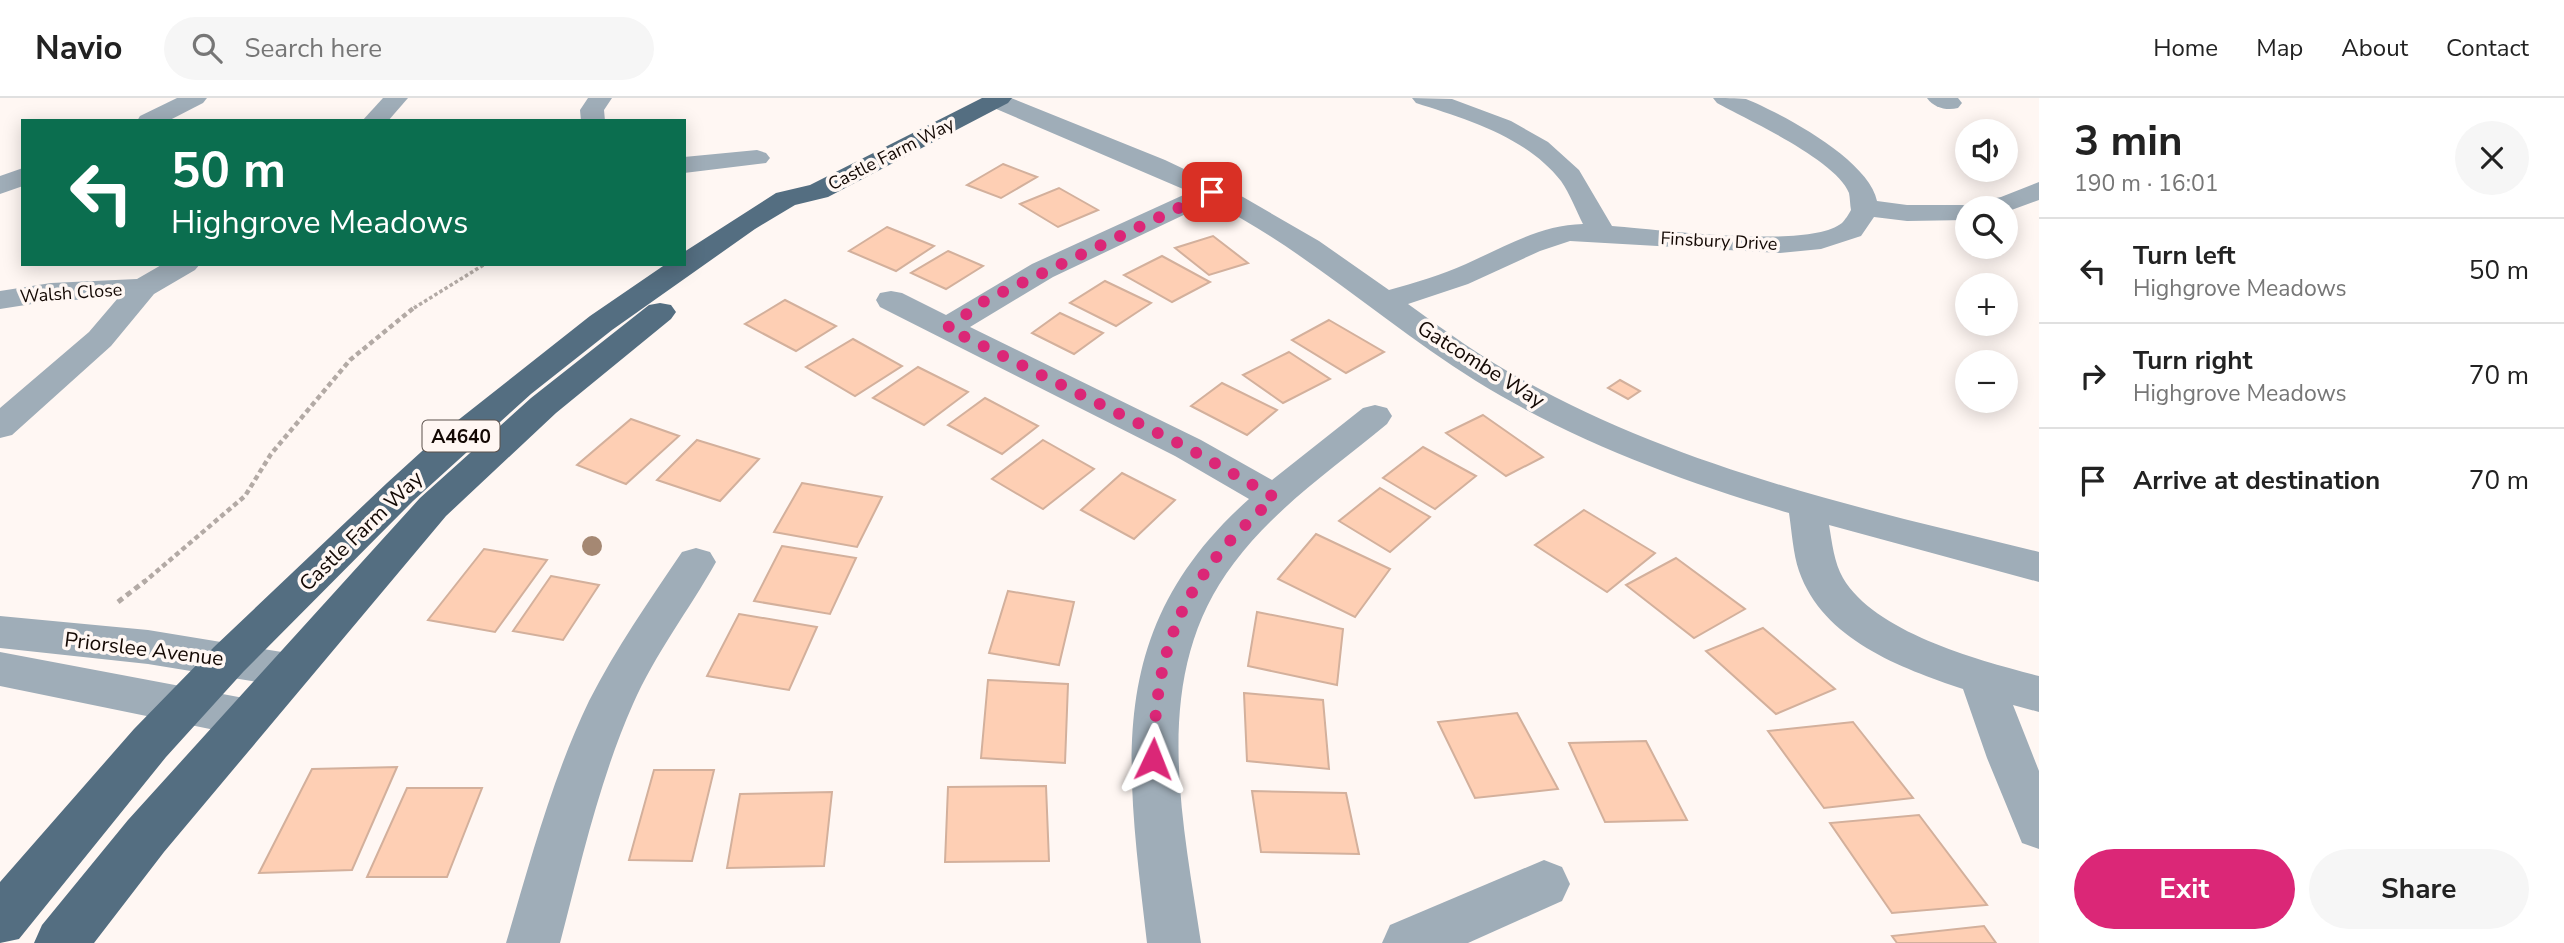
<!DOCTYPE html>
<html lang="en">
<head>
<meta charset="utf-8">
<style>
	body { margin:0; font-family:"Nunito Sans",sans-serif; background:#f6f6f6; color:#222; height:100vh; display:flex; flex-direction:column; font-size:26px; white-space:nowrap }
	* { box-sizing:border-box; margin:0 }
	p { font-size:23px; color:#767676 }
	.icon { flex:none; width:38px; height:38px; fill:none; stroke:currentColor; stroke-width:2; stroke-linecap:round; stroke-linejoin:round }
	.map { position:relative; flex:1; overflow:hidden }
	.panel { display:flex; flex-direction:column; background:#fff; width:525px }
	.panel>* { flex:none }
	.hud { position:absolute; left:21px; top:21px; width:665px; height:147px; border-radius:0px; box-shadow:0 4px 18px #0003; background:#0b6e4f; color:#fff; overflow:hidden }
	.controls { position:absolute; left:1955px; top:21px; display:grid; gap:14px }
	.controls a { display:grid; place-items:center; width:63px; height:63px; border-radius:50%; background:#fff; box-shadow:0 4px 18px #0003; font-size:35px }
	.pin { position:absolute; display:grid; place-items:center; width:60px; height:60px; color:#fff; margin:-30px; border-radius:14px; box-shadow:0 4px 10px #0006 }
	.me { position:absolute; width:77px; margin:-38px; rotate:2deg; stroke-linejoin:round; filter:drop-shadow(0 0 5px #0008) }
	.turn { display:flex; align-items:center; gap:24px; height:147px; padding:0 35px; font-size:32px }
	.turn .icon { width:91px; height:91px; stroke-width:2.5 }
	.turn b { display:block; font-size:49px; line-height:60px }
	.round { display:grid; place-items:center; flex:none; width:74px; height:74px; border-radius:37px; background:#f6f6f6 }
	.headline { display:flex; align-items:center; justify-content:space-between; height:119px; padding:0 35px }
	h1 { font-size:42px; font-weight:700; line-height:52px }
	.primary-button { display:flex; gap:14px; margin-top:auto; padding:14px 35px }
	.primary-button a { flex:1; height:80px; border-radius:42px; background:#db2777; color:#fff; font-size:28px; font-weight:700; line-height:80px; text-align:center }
	.primary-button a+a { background:#f6f6f6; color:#222 }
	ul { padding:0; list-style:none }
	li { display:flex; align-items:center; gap:21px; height:105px; padding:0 35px; border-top:2px solid #e0e0e0 }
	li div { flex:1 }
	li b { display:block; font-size:26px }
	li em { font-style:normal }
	header { display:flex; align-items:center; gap:42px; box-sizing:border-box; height:98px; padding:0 35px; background:#fff; border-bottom:2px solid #e0e0e0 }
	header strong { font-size:33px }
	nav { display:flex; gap:38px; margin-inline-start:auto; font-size:24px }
	.search { width:490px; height:63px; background:#f6f6f6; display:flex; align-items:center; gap:18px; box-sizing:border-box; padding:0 24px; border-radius:38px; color:#767676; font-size:26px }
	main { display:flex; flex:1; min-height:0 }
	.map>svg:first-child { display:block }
	.building { fill:#fecfb4; stroke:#d3b09c; stroke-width:2 }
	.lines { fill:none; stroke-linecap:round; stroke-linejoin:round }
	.path-far2 { stroke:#b3aaa5; stroke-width:3.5; stroke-dasharray:3.5 2.5; stroke-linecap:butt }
	.path-far1 { stroke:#b3aaa5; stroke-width:4.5; stroke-dasharray:5 3.5; stroke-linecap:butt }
	.path { stroke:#b3aaa5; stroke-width:5; stroke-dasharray:6 4.5; stroke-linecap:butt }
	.minor { fill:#9fadb8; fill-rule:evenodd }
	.major { fill:#546e81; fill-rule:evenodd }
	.tree { fill:#a58873 }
	.route { stroke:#db2777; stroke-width:12; stroke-dasharray:0 21.6 }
	.labels { text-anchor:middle; stroke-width:7; stroke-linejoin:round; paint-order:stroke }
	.far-street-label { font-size:18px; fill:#130803; stroke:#fff7f3 }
	.shield { fill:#fff7f3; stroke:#5a504b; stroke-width:2 }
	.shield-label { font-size:19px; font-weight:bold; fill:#130803 }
	.street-label { font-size:21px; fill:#130803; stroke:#fff7f3 }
</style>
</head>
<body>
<header>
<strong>Navio</strong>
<div class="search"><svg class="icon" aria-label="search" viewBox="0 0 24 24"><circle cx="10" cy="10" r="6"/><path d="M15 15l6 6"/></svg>Search here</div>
<nav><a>Home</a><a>Map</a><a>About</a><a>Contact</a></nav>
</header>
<main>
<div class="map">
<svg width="2039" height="845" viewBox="0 0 2039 845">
	<rect width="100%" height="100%" fill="#fff7f3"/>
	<g class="building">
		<polygon points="1003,66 1037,79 1001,100 967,87"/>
		<polygon points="1059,90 1098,112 1058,129 1020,106"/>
		<polygon points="887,129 934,148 896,173 849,153"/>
		<polygon points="1213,138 1248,165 1209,177 1175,150"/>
		<polygon points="948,153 983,168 946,191 911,175"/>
		<polygon points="1162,158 1210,184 1172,204 1124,177"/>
		<polygon points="1105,183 1151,205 1116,228 1070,205"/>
		<polygon points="785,202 836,228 796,253 745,226"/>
		<polygon points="1060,215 1103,235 1074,256 1032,235"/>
		<polygon points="1329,222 1384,254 1346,275 1292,242"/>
		<polygon points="853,241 902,268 855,298 806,269"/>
		<polygon points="1289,254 1330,281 1283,305 1243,277"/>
		<polygon points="918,269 968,294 924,327 873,300"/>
		<polygon points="1620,282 1640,293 1628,301 1608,290"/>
		<polygon points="1222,285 1277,312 1247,337 1191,308"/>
		<polygon points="985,300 1038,328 1002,356 948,327"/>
		<polygon points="1483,317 1543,359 1506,378 1446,335"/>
		<polygon points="631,321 679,338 626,386 577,367"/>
		<polygon points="697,342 759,361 720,403 657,382"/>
		<polygon points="1043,342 1094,371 1043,411 992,381"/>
		<polygon points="1423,349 1476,378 1435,411 1383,380"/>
		<polygon points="1122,375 1175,402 1134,441 1081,412"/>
		<polygon points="802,385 882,399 857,449 774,434"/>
		<polygon points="1380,390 1430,419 1390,454 1339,423"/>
		<polygon points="1584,412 1655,455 1607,494 1535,447"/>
		<polygon points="1316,436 1390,471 1355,519 1278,481"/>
		<polygon points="782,448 856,460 830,516 754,503"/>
		<polygon points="484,451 547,462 495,534 428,522"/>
		<polygon points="1676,460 1745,511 1694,540 1626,487"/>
		<polygon points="551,478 599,487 563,542 513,533"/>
		<polygon points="1008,493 1074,504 1059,567 989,555"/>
		<polygon points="1257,514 1343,531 1337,587 1248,568"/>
		<polygon points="739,516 817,529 789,592 707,578"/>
		<polygon points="1763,530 1835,591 1776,616 1706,553"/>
		<polygon points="988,582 1068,586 1065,665 981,660"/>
		<polygon points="1244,595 1323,602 1329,671 1247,663"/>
		<polygon points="1517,615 1558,691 1475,700 1438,624"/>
		<polygon points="1853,624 1913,700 1824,710 1768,633"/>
		<polygon points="1646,643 1687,722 1605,724 1569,645"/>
		<polygon points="397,669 352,772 259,775 312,671"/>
		<polygon points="654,672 714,672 692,763 629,762"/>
		<polygon points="1046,688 1049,763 945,764 948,689"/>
		<polygon points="407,690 482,690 447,779 367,779"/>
		<polygon points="1252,693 1346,695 1359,756 1261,754"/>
		<polygon points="832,694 824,768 727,770 740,696"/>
		<polygon points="1919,717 1987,807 1892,815 1830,725"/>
		<polygon points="1984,828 1996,845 1897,845 1892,838"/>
	</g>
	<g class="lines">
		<polyline class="path-far2" points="414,210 485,166"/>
		<polyline class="path-far1" points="143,485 245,398 271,356 350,262 416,208"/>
		<polyline class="path" points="118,504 145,483"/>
		<g class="minor">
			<polygon points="177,0 207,0 203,5 168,23 137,23 140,18"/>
			<polygon points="383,0 408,0 388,23 362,23"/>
			<polygon points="588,0 612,0 604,12 605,23 581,23 580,12"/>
			<path d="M 985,0 L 1011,0 L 1165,62 L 1243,99 L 1319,143 L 1389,192 C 1415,185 1441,177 1466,166 C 1504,149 1540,127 1583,126 C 1576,112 1570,96 1561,83 C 1527,39 1466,21 1416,5 L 1412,0 L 1452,1 L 1511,23 L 1548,44 L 1579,72 L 1612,128 C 1657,131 1809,152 1842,125 C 1845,122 1849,116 1851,112 C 1850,107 1850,100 1849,95 C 1836,62 1748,22 1717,5 L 1713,0 C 1723,0 1737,0 1746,1 C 1783,16 1869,62 1877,103 L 1907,107 L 1974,107 L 1976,104 L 2001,99 L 2039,84 L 2039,102 L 2006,114 L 2006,110 L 1967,110 L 1967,122 L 1907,123 L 1874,119 L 1861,138 L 1821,151 L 1780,155 L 1570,143 L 1540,153 L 1468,186 L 1408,206 C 1445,233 1483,260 1523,282 C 1682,371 1863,411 2039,454 L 2039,484 L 1829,427 C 1832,444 1834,465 1843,480 C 1875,535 1981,563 2039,578 L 2039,614 L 2013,607 L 2039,673 L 2039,751 L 2022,745 L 1987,660 L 1963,591 C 1901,570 1823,542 1799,473 C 1793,455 1792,435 1789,415 C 1681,383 1573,343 1476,283 C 1385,226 1307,153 1211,104 L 1053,179 L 970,229 L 1201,342 L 1272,382 L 1363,310 L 1375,307 L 1387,310 L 1392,318 L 1387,326 C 1335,369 1275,410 1234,465 C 1149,576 1182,717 1201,845 L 1147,845 C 1127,669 1102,532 1249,401 L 1175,358 L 880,209 L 876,202 L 880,195 L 891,193 L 902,195 L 946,217 L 1032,166 L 1190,94 L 987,7 Z"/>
			<path d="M 1927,0 L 1958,0 L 1962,5 L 1958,10 C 1947,13 1934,10 1927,0 Z"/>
			<polygon points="757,52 766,55 770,60 766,65 684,75 684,59"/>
			<polygon points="23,70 23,88 0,96 0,78"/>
			<polygon points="163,166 200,166 195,172 154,196 111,248 12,337 0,340 0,310 89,234 118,200 51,203 0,211 0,193 51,185 137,181"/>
			<path d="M 696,450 L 710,454 L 716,464 C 689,512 655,556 633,606 C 599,683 581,765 560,845 L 506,845 C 530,764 552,680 589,603 C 616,550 649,503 682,454 Z"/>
			<polygon points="0,518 148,532 288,555 303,560 310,572 303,584 288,589 148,566 0,550"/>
			<polygon points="0,554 249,601 265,607 272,620 265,633 249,639 0,588"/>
			<polygon points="1544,762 1562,769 1570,786 1562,803 1468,845 1382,845 1390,827"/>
		</g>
		<g class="major">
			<polygon points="982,0 1012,0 1008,5 828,99 795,107 755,131 612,232 531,296 413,403 244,573 166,659 19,841 0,845 0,784 134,631 214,549 387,385 443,334 590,218 666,166 684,166 684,154 776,95 810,87"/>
			<polygon points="660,205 671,207 676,214 671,221 556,315 446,418 164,754 94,845 34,845 42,827 128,722 420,400 531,300 649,207"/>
		</g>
	</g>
	<circle class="tree" cx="592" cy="448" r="10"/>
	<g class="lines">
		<path class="route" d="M 1153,661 C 1156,580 1166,522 1218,457 C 1234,436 1256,418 1274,399 L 1188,350 L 947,230 L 986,202 L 1212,94"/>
	</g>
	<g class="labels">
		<g class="far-street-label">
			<text transform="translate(891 56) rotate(-27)" y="6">Castle Farm Way</text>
			<text transform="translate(1719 143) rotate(3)" y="6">Finsbury Drive</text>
			<text transform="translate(71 195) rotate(-4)" y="6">Walsh Close</text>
		</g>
		<rect class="shield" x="422.5" y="322.5" width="77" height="31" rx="5"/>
		<g class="shield-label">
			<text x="461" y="345">A4640</text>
		</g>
		<g class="street-label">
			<text transform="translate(1481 266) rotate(32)" y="7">Gatcombe Way</text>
			<text transform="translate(361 433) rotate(-44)" y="7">Castle Farm Way</text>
			<text transform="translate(144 551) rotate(7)" y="7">Priorslee Avenue</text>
		</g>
	</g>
</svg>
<div class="controls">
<a><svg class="icon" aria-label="sound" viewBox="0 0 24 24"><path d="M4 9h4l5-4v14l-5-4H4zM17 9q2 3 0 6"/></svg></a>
<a><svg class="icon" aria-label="search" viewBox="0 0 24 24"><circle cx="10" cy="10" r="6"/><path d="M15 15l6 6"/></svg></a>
<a>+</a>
<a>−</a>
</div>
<div class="pin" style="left:1212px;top:94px;background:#d93025"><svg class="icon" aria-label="arrive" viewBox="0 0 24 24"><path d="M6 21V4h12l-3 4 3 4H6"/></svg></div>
<svg class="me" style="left:1153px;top:661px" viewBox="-20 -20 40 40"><path d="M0-17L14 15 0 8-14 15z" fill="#db2777" stroke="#fff" stroke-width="4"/></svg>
<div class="hud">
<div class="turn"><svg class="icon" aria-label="left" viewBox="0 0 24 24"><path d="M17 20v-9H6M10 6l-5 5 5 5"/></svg><div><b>50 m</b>Highgrove Meadows</div></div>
</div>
</div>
<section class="panel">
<div class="headline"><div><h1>3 min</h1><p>190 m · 16:01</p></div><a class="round"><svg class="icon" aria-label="close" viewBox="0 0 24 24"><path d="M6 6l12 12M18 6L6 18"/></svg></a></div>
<ul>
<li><svg class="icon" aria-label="left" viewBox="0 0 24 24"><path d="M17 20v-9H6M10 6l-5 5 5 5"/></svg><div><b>Turn left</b><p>Highgrove Meadows</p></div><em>50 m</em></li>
<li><svg class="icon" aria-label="right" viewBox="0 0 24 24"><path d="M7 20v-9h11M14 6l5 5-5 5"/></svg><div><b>Turn right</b><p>Highgrove Meadows</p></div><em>70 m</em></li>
<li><svg class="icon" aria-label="arrive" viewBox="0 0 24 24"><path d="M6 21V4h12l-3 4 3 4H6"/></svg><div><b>Arrive at destination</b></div><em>70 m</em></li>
</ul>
<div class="primary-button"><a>Exit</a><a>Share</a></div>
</section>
</main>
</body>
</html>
